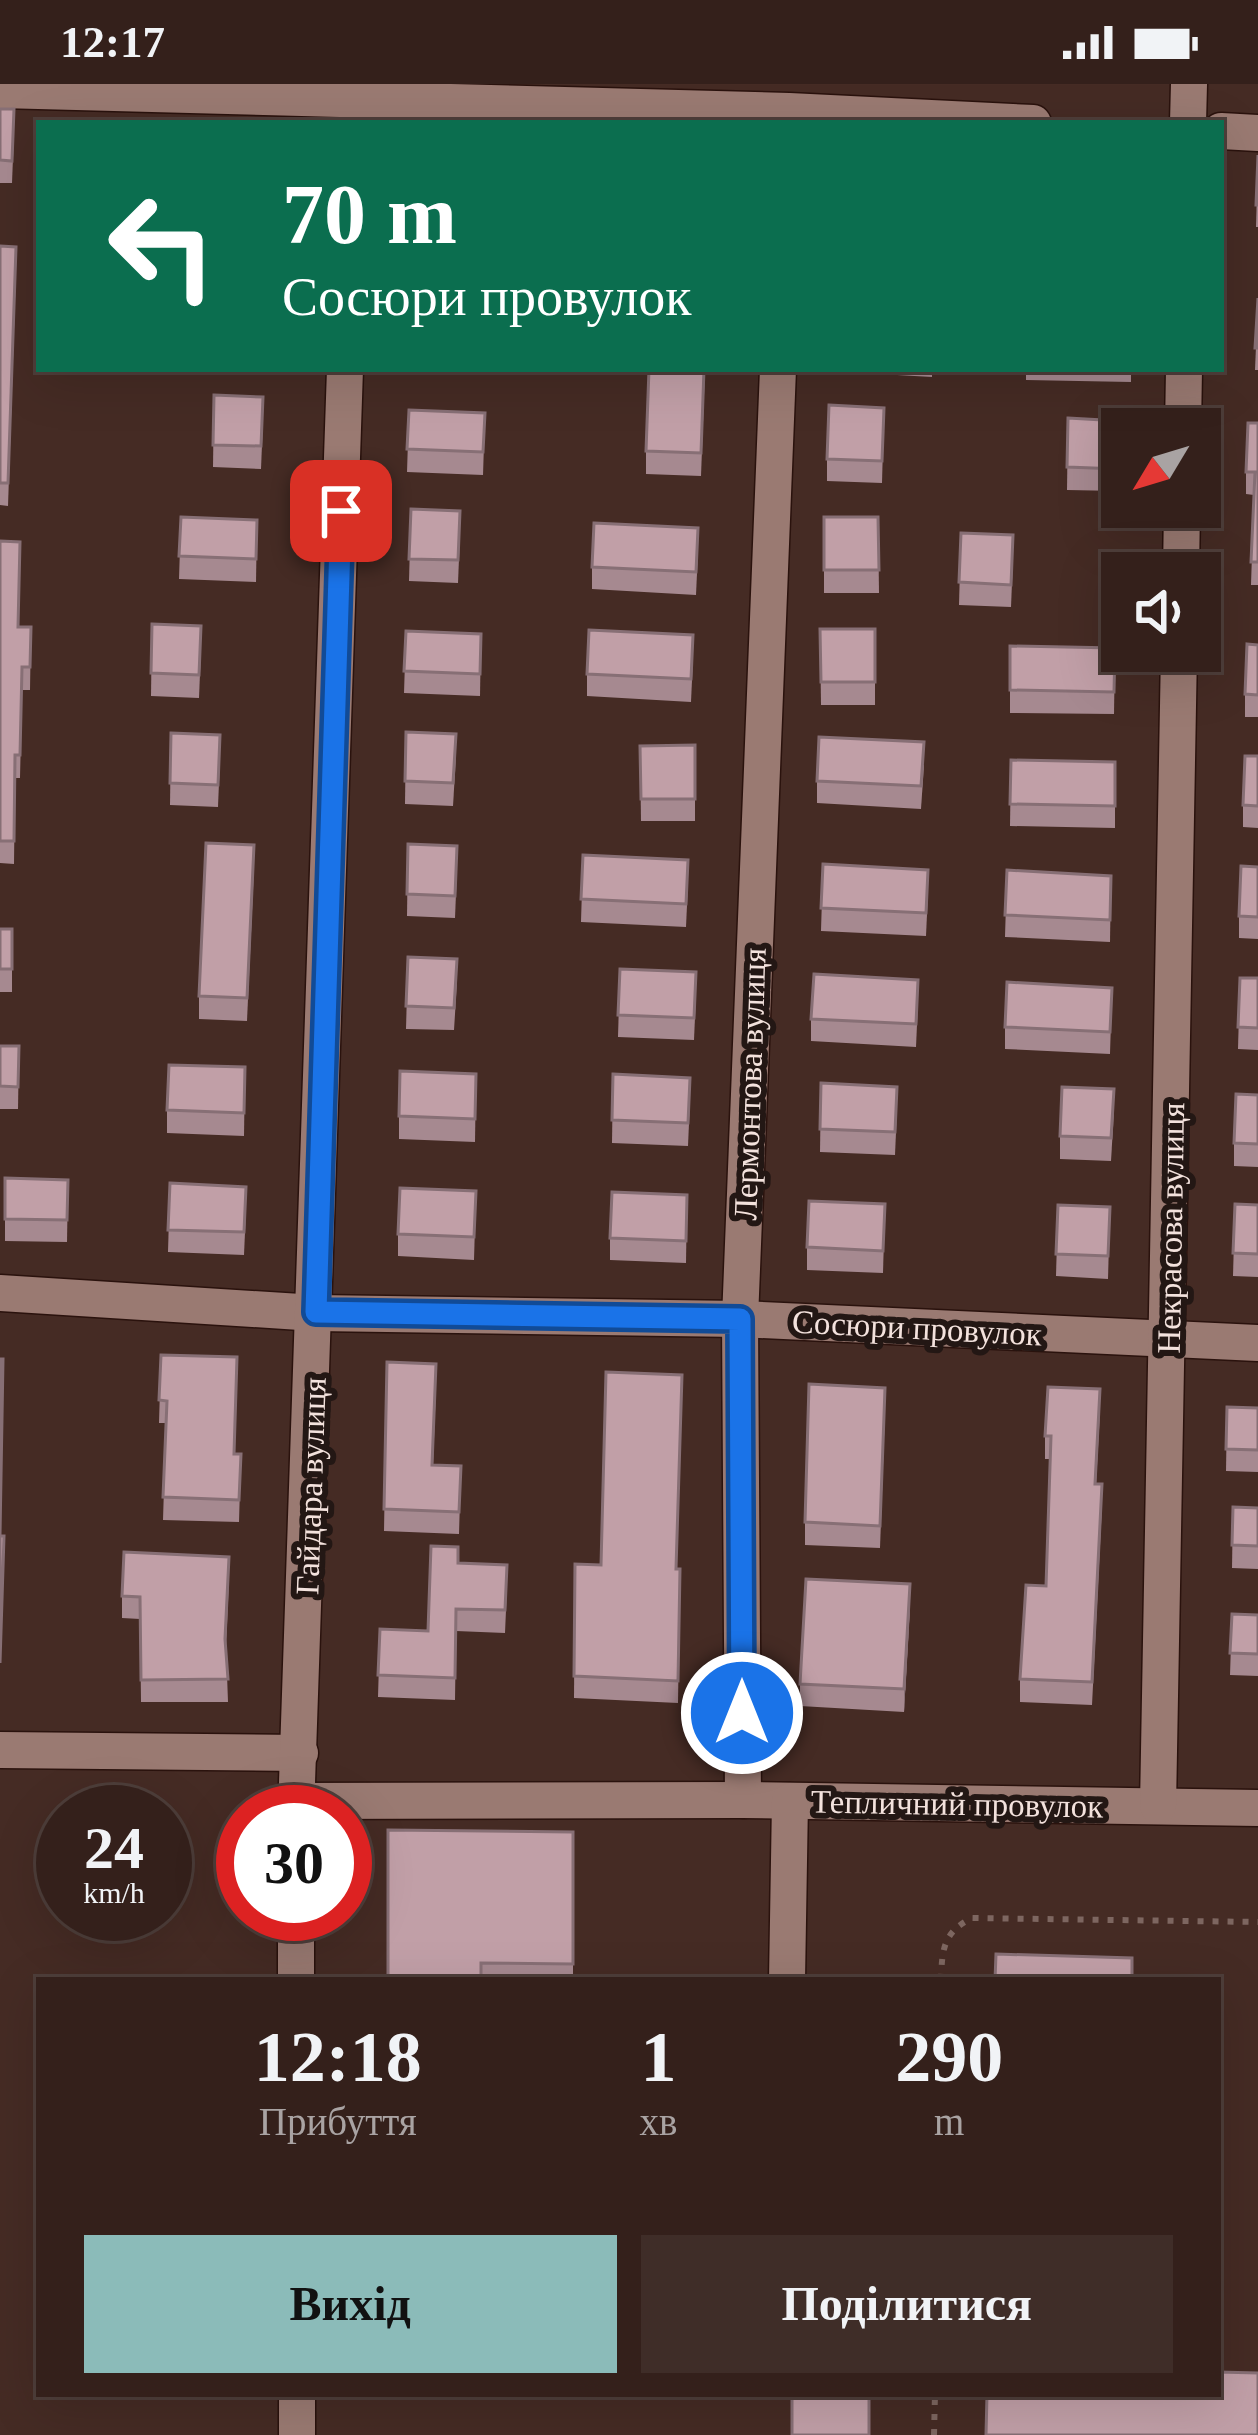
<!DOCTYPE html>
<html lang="uk">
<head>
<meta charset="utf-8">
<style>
	body { margin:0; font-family:Georgia,serif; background:#3f2d28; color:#f1f3f6; height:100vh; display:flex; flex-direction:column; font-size:45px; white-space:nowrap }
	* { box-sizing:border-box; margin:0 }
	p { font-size:39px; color:#a9a3a3 }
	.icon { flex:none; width:66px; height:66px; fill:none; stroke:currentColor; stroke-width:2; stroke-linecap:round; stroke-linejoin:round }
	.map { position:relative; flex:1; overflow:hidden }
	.side { position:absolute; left:36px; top:1893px; width:1185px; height:420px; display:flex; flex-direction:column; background:#34201b; border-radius:0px; box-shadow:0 12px 48px #0002,0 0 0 3px #4e3e3a }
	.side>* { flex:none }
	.guide { position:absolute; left:36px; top:36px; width:1188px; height:252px; border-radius:0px; box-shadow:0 12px 48px #0002,0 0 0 3px #4e3e3a; background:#0b6e4f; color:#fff; overflow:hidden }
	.needle { width:78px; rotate:232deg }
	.buttons { position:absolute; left:1101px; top:324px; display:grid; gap:24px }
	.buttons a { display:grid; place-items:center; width:120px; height:120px; border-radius:0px; background:#34201b; box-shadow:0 12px 48px #0002,0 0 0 3px #4e3e3a; font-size:60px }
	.speed { position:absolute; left:36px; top:1701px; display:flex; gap:24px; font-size:60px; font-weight:700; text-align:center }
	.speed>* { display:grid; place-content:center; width:156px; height:156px; border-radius:50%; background:#34201b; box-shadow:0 12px 48px #0002,0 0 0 3px #4e3e3a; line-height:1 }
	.speed small { font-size:30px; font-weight:400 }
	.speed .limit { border:18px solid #d22; background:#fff; color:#111 }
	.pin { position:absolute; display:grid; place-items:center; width:102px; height:102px; color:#fff; margin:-51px; border-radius:24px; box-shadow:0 6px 18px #0006 }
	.me { position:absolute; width:132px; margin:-66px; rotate:0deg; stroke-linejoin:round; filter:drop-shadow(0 0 9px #0008) }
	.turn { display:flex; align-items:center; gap:42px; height:252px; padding:0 48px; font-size:54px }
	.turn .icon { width:156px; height:156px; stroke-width:2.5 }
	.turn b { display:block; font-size:84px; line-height:102px }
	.eta { display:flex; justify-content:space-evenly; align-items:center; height:204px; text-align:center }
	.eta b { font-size:72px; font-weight:800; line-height:84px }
	.button { display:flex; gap:24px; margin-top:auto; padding:24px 48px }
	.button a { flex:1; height:138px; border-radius:0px; background:#8bbbb9; color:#111; font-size:48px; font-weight:800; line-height:138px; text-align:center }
	.button a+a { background:#3f2d28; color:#f1f3f6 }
	.status { display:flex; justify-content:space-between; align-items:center; height:84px; padding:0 60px; background:#34201b; direction:ltr }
	.status svg { height:33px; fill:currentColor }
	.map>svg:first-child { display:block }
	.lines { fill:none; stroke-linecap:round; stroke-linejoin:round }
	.minor-casing { stroke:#2a120d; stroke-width:39 }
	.path { stroke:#7d6660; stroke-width:6; stroke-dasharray:6 9; stroke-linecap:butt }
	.minor { stroke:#9a7a72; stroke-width:36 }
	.wall { fill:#a68990 }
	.shaded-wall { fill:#876f75 }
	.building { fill:#c19fa7; stroke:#876f75; stroke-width:3 }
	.route-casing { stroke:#114b97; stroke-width:30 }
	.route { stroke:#1a73e8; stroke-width:21 }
	.labels { text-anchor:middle; stroke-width:12; stroke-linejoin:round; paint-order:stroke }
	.street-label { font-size:33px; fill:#f3e2dd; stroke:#231714 }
</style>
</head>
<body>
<div class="status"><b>12:17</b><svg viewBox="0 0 49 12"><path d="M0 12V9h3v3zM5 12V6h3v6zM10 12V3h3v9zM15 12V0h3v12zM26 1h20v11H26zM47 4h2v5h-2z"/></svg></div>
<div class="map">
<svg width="1258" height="2351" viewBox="0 0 1258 2351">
	<rect width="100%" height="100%" fill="#452b24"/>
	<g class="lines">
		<g class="minor-casing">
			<g id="minor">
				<polyline points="0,6 789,27 1033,39"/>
				<polyline points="1188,39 1189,0"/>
				<polyline points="1221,47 1258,49"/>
				<polyline points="1183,345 1184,285"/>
				<polyline points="1181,489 1182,423"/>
				<polyline points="0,1209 316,1229 740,1235 1258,1259"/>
				<polyline points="0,1666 300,1669"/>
				<polyline points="743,1716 740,1235 778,285"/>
				<polyline points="296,1717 743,1716 1258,1724"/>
				<polyline points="1158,1722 1179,567"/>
				<polyline points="296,1728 345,285"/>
				<polyline points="296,1830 296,1896"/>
				<polyline points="787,1896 790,1717"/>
				<polyline points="297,2310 297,2351"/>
			</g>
		</g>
		<g class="path">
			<path d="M 941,1896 C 942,1866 943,1848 972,1834 L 1258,1838"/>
			<polyline points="934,2351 935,2310"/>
		</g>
		<use href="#minor" class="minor"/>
	</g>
	<g class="wall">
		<polygon points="0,25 14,48 12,99 0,99"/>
		<polygon points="1258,71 1258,143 1256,143"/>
		<polygon points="0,162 16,186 8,422 0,421"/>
		<polygon points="1258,214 1258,286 1255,286"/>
		<polygon points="705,285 701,392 646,390 646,367"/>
		<polygon points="827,285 932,285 932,293 827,287"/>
		<polygon points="1026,285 1131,285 1131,298 1026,296"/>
		<polygon points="214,311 263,336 261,385 213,383"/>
		<polygon points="884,324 882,399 827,397 827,375"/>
		<polygon points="409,326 485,329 483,391 407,388"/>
		<polygon points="1068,334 1120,337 1119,407 1067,406"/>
		<polygon points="1258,339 1258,501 1251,501 1254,411 1246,410 1246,388"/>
		<polygon points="411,425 460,450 458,499 409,497"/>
		<polygon points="181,433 257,436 256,498 179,495"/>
		<polygon points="824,433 878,433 879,509 824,509"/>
		<polygon points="961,449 1013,474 1011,523 959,521"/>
		<polygon points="0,457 18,543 31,543 30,606 22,606 20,694 15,694 14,780 0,779"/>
		<polygon points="698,467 696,511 592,505 592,483"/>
		<polygon points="152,540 201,565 199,614 151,612"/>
		<polygon points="820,545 875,545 875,621 821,621"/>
		<polygon points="406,547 481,550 480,612 404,609"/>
		<polygon points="1258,561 1258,633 1245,633 1245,610"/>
		<polygon points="1010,562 1115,564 1114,630 1010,629"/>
		<polygon points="693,574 691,618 587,612 587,590"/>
		<polygon points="406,648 456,672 453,722 405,720"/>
		<polygon points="171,649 220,674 218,723 170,721"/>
		<polygon points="695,661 695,737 641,737 640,662"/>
		<polygon points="1258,672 1258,744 1243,743 1243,721"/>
		<polygon points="1011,676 1115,678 1115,744 1010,742"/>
		<polygon points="924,681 921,725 817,719 817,697"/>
		<polygon points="408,760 457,785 455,834 407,832"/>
		<polygon points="583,771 688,799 686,843 581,838"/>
		<polygon points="823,780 928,808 926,852 821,847"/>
		<polygon points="1258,783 1258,855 1239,854 1239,832"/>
		<polygon points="254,784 247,937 199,935 199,912"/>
		<polygon points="1007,786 1111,792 1110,858 1005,853"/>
		<rect x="0" y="845" width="12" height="63"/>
		<polygon points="408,873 457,897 454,946 406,945"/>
		<polygon points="620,885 696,910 694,956 618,953"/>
		<polygon points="1240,894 1258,894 1258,966 1238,965"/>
		<polygon points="1112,904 1110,970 1005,965 1005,943"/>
		<polygon points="918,918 916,963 811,957 811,935"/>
		<polygon points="0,962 19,962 18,1025 0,1025"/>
		<polygon points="245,983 244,1052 167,1049 167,1026"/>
		<polygon points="476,990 475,1058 399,1055 399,1032"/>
		<polygon points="613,990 690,1016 688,1062 612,1059"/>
		<polygon points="821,999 897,1025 895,1071 820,1068"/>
		<polygon points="1258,1011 1258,1083 1234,1082 1234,1059"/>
		<polygon points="1114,1027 1111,1077 1060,1075 1060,1052"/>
		<polygon points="5,1094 68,1096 67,1158 5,1157"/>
		<polygon points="170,1099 246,1125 244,1171 168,1168"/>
		<polygon points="476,1107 474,1176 398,1172 398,1150"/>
		<polygon points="687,1111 686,1179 610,1176 610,1154"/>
		<polygon points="885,1120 883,1189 807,1186 807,1163"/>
		<polygon points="1235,1120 1258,1121 1258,1193 1233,1192"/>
		<polygon points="1058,1121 1110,1123 1108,1195 1056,1192"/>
		<polygon points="161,1271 234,1370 241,1370 239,1438 163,1436 166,1339 159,1339"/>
		<polygon points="387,1278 436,1302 433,1381 461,1382 459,1450 384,1447"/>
		<polygon points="1227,1323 1258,1324 1258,1388 1226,1387"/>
		<polygon points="885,1326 880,1464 805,1461 805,1438"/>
		<polygon points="1100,1328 1096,1400 1102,1422 1092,1621 1020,1618 1020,1595 1046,1502 1051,1375 1045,1375 1045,1352"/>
		<polygon points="1233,1423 1258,1424 1258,1485 1232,1484"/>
		<polygon points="458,1479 507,1503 505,1549 456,1547 455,1616 378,1613 380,1545 428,1547"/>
		<polygon points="575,1480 680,1485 678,1619 574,1614"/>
		<polygon points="229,1496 226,1563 228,1618 141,1618 140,1535 122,1534 122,1512"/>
		<polygon points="910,1523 904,1628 800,1622 800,1600"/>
		<polygon points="1232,1530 1258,1531 1258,1592 1230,1591"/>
		<polygon points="573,1748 573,1891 481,1891 388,1896"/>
	</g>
	<polygon class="shaded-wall" points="910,1500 910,1523 904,1628 904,1605"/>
	<g class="building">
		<polygon points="0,25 14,25 12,77 0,76"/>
		<polygon points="1258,71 1258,121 1256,121"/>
		<polygon points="0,162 16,163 8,399 0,399"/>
		<polygon points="1258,214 1258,264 1255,264"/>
		<polygon points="649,285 704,285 701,369 646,367"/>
		<polygon points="214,311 263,313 261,362 213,361"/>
		<polygon points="829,321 884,324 882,377 827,375"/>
		<polygon points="409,326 485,329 483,368 407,365"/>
		<polygon points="1068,334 1120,337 1119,385 1067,383"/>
		<polygon points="1248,339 1258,339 1258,478 1251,478 1255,388 1246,388"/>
		<polygon points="411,425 460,427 458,476 409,475"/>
		<polygon points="181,433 257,436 256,475 179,472"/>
		<polygon points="824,433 878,433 879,486 824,486"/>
		<polygon points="594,439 698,444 696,488 592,483"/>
		<polygon points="961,449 1013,451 1011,501 959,498"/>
		<polygon points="0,457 20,458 18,543 31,543 30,583 22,583 20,671 15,671 14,757 0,757"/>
		<polygon points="152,540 201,542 199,591 151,589"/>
		<polygon points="820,545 875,545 875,598 821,598"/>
		<polygon points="589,546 693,551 691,595 587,590"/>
		<polygon points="406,547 481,550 480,590 404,587"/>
		<polygon points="1247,560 1258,561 1258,611 1245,610"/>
		<polygon points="1010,562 1115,564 1114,608 1010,606"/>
		<polygon points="406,648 456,650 453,699 405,697"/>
		<polygon points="171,649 220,651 218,701 170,699"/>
		<polygon points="819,653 924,658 921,702 817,697"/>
		<polygon points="695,661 695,715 641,715 640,662"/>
		<polygon points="1245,672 1258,672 1258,722 1243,721"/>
		<polygon points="1011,676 1115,678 1115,722 1010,720"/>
		<polygon points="206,759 254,761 247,914 199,912"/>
		<polygon points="408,760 457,762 455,812 407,810"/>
		<polygon points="583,771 688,776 686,820 581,815"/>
		<polygon points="823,780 928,786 926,829 821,824"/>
		<polygon points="1241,782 1258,783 1258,833 1239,832"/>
		<polygon points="1007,786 1111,792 1110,836 1005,831"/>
		<rect x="0" y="845" width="12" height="40"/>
		<polygon points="408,873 457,875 454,924 406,922"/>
		<polygon points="620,885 696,888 694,934 618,931"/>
		<polygon points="814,890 918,896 916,940 811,935"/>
		<polygon points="1240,894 1258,894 1258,944 1238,943"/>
		<polygon points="1007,898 1112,904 1110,948 1005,943"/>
		<polygon points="0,962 19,962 18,1003 0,1002"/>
		<polygon points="169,981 245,983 244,1029 167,1026"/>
		<polygon points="400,987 476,990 475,1035 399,1032"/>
		<polygon points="613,990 690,994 688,1039 612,1036"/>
		<polygon points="821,999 897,1003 895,1048 820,1045"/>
		<polygon points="1062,1003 1114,1005 1111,1054 1060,1052"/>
		<polygon points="1236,1010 1258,1011 1258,1060 1234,1059"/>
		<polygon points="5,1094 68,1096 67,1136 5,1135"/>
		<polygon points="170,1099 246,1103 244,1148 168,1146"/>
		<polygon points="400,1104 476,1107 474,1153 398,1150"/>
		<polygon points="612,1108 687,1111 686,1157 610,1154"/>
		<polygon points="809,1117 885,1120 883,1167 807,1163"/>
		<polygon points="1235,1120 1258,1121 1258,1170 1233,1169"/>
		<polygon points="1058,1121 1110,1123 1108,1172 1056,1170"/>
		<polygon points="161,1271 237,1273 234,1370 241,1370 239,1416 163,1413 167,1317 159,1316"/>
		<polygon points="0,1275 3,1275 0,1451"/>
		<polygon points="387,1278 436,1280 432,1381 461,1382 459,1428 384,1425"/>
		<polygon points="606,1288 682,1291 676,1485 680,1485 678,1597 574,1592 575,1480 601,1481"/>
		<polygon points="809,1300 885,1304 880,1442 805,1438"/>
		<polygon points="1048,1303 1100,1305 1095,1400 1102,1400 1092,1598 1020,1595 1026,1501 1046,1502 1051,1352 1045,1352"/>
		<polygon points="1227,1323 1258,1324 1258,1366 1226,1365"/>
		<polygon points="1233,1423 1258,1424 1258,1462 1232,1461"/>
		<polygon points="0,1452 4,1452 0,1579"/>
		<polygon points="431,1462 458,1463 458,1479 507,1481 505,1526 456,1525 455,1594 378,1591 380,1545 428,1547"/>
		<polygon points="124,1468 229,1473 225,1555 228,1595 141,1596 140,1513 122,1512"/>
		<polygon points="806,1495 910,1500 904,1605 800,1600"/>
		<polygon points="1232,1530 1258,1531 1258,1570 1230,1569"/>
		<polygon points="388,1746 573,1748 573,1880 481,1879 481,1896 388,1896"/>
		<polygon points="996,1870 1132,1874 1132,1896 995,1896"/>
		<polygon points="1218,2288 1258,2289 1258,2351 986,2351 987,2310 1218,2310"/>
		<rect x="792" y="2310" width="77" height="41"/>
	</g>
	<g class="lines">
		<g class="route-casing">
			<polyline id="route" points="341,427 316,1228 740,1235 742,1629"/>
		</g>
		<use href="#route" class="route"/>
	</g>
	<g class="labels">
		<g class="street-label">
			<text transform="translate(749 1000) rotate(-88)" y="12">Лермонтова вулиця</text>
			<text transform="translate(1170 1144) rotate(-89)" y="12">Некрасова вулиця</text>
			<text transform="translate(917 1243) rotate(3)" y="12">Сосюри провулок</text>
			<text transform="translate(310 1402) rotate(-88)" y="12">Гайдара вулиця</text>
			<text transform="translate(957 1719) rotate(1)" y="12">Тепличний провулок</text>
		</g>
	</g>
</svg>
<div class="buttons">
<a><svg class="needle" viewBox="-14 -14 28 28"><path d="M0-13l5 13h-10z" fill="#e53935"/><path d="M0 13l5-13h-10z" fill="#a9a3a3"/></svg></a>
<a><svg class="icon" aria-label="sound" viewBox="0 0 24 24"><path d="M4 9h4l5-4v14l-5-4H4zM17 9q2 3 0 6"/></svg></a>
</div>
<div class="speed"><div>24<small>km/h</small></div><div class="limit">30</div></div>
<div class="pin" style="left:341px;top:427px;background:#d93025"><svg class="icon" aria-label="arrive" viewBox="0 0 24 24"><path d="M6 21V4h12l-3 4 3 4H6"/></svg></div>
<svg class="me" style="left:742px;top:1629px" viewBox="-20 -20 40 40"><circle r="17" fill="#1a73e8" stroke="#fff" stroke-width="3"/><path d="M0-11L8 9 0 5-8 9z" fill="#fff"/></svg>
<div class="guide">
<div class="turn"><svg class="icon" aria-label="left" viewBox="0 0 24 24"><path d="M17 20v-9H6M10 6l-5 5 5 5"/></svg><div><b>70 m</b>Сосюри провулок</div></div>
</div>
<section class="side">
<div class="eta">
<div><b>12:18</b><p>Прибуття</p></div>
<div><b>1</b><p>хв</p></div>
<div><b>290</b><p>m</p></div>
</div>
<div class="button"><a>Вихід</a><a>Поділитися</a></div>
</section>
</div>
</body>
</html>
